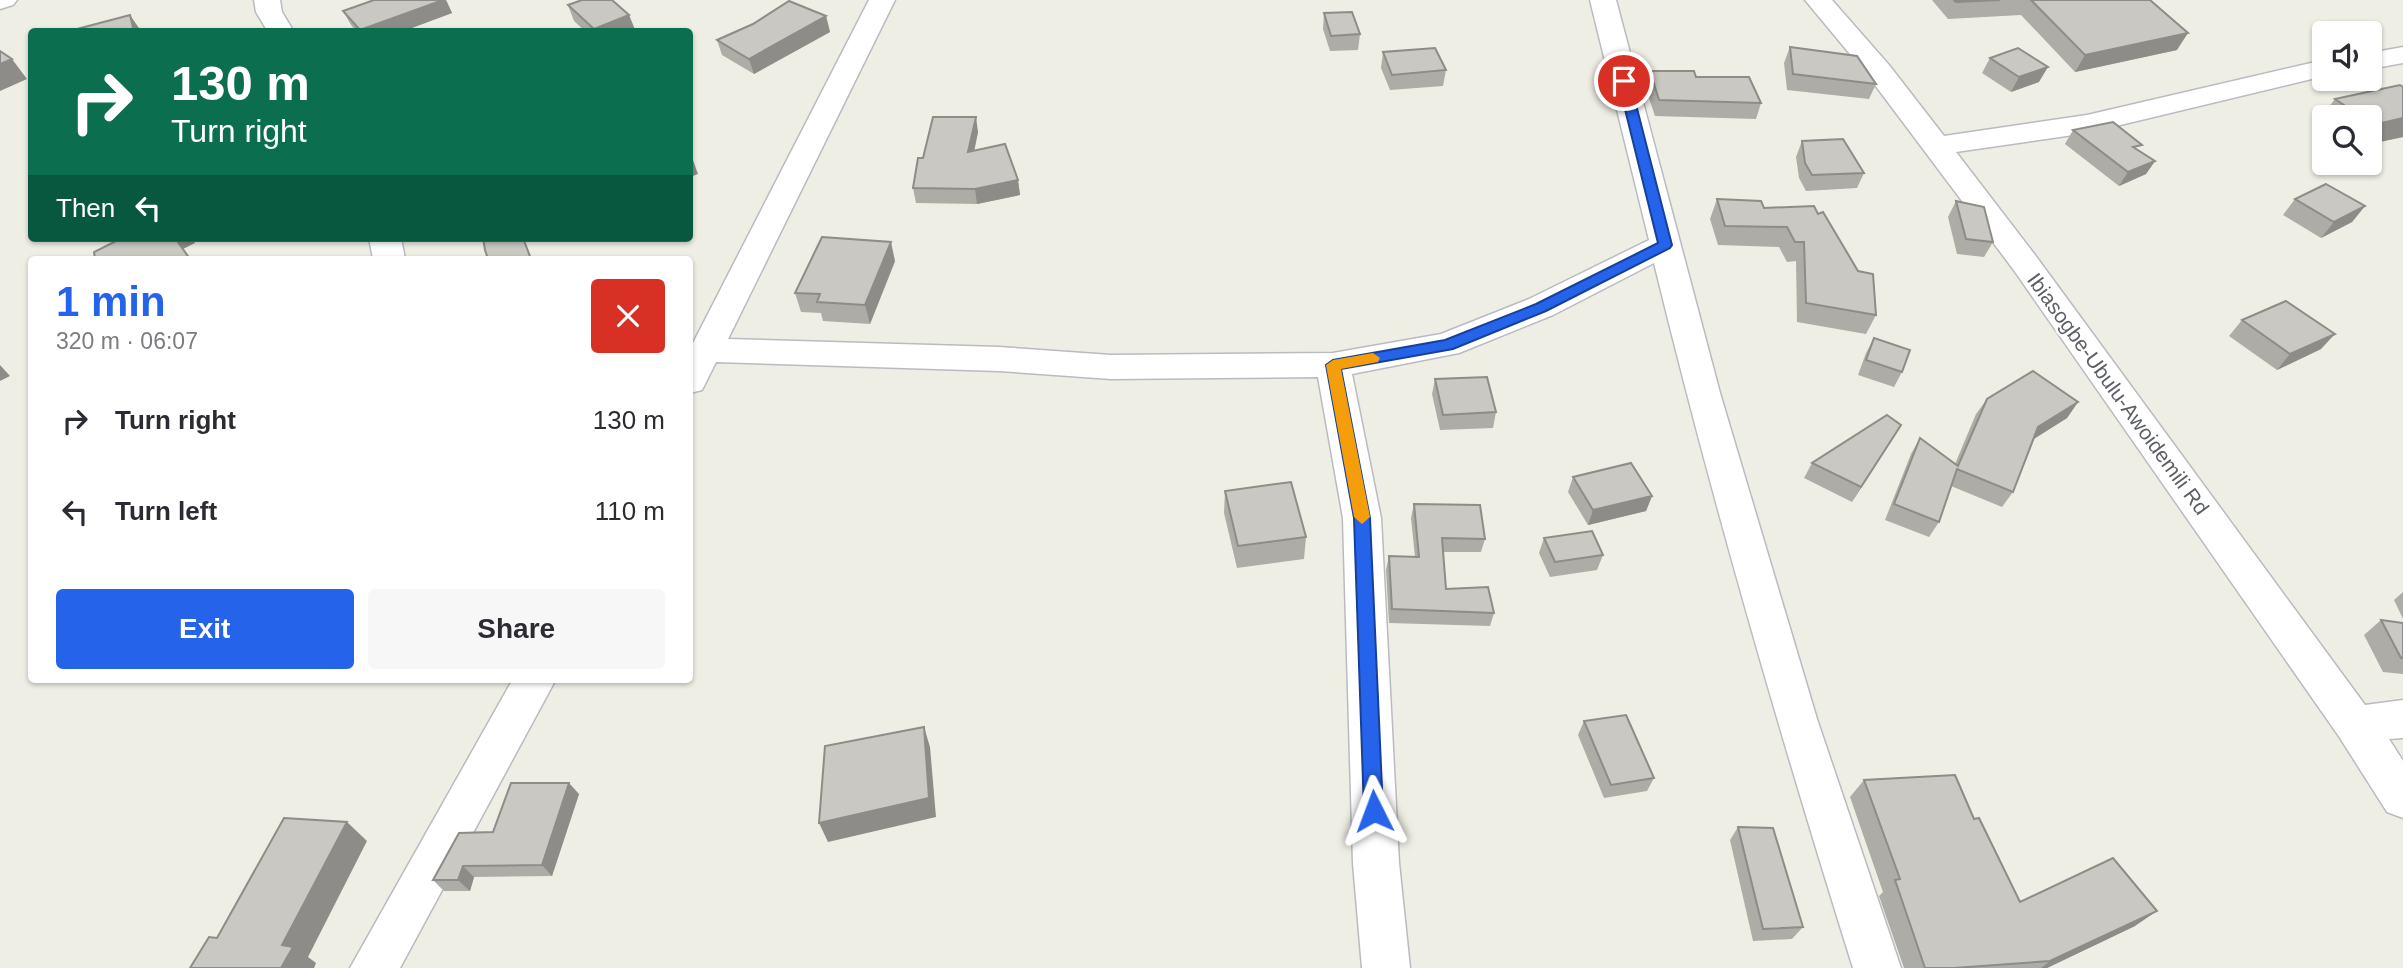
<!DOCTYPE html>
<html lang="en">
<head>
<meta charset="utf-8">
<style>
	body { margin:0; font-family:Arial,sans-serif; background:#f7f7f7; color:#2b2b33; height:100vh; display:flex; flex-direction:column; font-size:26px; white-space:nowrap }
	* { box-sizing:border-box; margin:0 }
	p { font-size:23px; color:#7c7c81 }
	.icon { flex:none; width:38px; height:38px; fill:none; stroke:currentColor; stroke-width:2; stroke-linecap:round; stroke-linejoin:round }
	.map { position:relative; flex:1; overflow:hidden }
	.drawer { position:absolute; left:28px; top:256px; width:665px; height:427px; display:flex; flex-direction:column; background:#fff; border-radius:7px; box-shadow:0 2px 5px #0004 }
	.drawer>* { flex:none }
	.banner { position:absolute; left:28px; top:28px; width:665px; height:214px; border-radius:7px; box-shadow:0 2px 5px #0004; background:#0b6e4f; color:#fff; overflow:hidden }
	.tools { position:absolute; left:2312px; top:21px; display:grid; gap:14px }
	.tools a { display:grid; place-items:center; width:70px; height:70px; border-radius:7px; background:#fff; box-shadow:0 2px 5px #0004; font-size:35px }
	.pin { position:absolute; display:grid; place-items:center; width:60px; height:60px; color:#fff; margin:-30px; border:4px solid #fff; border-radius:50%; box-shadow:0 2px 7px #0007 }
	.me { position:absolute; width:77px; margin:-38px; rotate:357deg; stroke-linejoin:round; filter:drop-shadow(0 0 5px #0008) }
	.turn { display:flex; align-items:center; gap:24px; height:147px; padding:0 28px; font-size:32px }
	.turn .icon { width:91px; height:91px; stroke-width:2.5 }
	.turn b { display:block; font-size:49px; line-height:60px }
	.then { display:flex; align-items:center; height:66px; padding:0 28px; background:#0003; gap:14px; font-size:26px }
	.round { display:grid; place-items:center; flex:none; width:74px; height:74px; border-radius:7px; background:#f7f7f7 }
	.summary { display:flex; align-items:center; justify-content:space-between; height:119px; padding:0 28px }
	h1 { font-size:42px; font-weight:600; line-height:52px; color:#2563eb }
	.primary-button { display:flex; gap:14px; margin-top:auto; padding:14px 28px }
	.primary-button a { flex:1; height:80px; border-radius:7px; background:#2563eb; color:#fff; font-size:28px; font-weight:600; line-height:80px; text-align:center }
	.primary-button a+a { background:#f7f7f7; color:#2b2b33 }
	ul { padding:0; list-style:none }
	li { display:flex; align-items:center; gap:21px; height:91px; padding:0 28px }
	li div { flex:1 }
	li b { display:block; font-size:26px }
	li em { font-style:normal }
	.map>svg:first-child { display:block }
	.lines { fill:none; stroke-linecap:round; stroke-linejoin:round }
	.minor-casing { stroke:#b9bbc0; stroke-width:3 }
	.minor { fill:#fff; fill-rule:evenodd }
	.wall { fill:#aeaca7 }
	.shaded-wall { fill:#8d8c88 }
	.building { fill:#cac8c2; stroke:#8d8c88; stroke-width:2 }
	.route { fill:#2563eb; stroke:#184099; stroke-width:2 }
	.slow { fill:#f59e0b }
	.labels { text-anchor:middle; stroke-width:5; stroke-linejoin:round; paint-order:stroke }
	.street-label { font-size:21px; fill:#5c5f65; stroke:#fff }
</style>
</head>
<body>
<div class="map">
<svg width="2403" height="968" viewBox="0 0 2403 968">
	<rect width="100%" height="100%" fill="#efeee5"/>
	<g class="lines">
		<g class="minor-casing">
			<g id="minor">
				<polygon points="0,0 17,0 13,5 0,9"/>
				<polygon points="254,0 280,0 282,12 294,32 268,32 256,12"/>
				<path d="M 869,0 L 895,0 L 728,339 L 999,347 L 1111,355 L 1333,353 L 1441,334 L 1529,299 L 1649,240 L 1590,0 L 1616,0 L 1720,393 L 1817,719 L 1901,968 L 1853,968 C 1780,735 1712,501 1654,263 L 1553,315 L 1459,353 L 1352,374 L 1381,518 L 1399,863 L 1410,968 L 1362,968 L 1353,863 L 1343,518 L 1318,377 L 1111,379 L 999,371 L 716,362 L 702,390 L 690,393 L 690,349 Z"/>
				<polygon points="1805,0 1832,0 1889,65 1944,136 2087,115 2324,60 2324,76 2087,133 1956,152 2035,255 2365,705 2403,700 2403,738 2389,739 2403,761 2403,818 2387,812 2340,738 2013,269 1869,77"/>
				<polygon points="2403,47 2403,63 2370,69 2370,53"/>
				<polygon points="369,238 401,238 405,259 373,259"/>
				<polygon points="513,679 556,679 400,968 350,968"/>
			</g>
		</g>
		<use href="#minor" class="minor"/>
	</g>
	<g class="wall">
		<polygon points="374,0 446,0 452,13 401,32 357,32 351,25 343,11"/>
		<polygon points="1932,0 2150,0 2177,50 2075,72 2021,15 1948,19"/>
		<polygon points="568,5 629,15 635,30 631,32 586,32 574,21"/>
		<polygon points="1324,13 1360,34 1358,50 1330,51 1323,29"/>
		<polygon points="826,16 830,32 754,74 722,55 717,40"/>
		<polygon points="1790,47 1876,84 1869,99 1787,90 1784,63"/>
		<polygon points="1383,52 1446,70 1443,86 1390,90 1381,68"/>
		<polygon points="1990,58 2039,82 2011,92 1982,73"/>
		<polygon points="1650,71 1696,77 1761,103 1756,119 1655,116 1645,86"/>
		<polygon points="2403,87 2403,137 2370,144 2370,117 2324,117 2324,126 2318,121 2335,99"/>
		<polygon points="2073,130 2139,150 2155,161 2146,174 2119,186 2065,144"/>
		<polygon points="978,132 974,150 1018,180 1020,195 977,204 916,203 913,188 923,158"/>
		<polygon points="1802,141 1864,173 1857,188 1806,191 1799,178 1796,157"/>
		<polygon points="1717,199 1764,208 1818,214 1876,315 1866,334 1797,322 1796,261 1787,262 1779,247 1718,245 1710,219"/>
		<polygon points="2295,199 2365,206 2352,222 2321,238 2283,215"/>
		<polygon points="1956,201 1993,242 1984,257 1957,254 1948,217"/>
		<polygon points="895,261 870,324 823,321 821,313 801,312 795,293"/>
		<polygon points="2242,320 2321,349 2277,370 2229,336"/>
		<polygon points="1874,338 1902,372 1894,387 1858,375 1866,353"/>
		<polygon points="1435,379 1496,412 1493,428 1440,430 1432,394"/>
		<polygon points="1987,399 2078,402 2067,418 2034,439 2013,492 2002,507 1951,486 1939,522 1929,537 1885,520 1911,454 1920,438 1955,464 1976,414"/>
		<polygon points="1901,425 1852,502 1804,478 1812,463"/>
		<polygon points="1573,477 1652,496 1646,511 1588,525 1568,492"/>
		<polygon points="1225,491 1306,537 1304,559 1237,568 1224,513"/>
		<polygon points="1414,504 1485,539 1481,552 1443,552 1446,589 1494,613 1490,626 1389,623 1386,570 1389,556 1415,557 1411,518"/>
		<polygon points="1544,538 1603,555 1597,570 1550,577 1539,553"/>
		<polygon points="2403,592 2403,619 2394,600"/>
		<polygon points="2381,620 2403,623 2403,674 2383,672 2364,635"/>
		<polygon points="1584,721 1654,778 1647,791 1604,798 1578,735"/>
		<polygon points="1864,780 1974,819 2020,902 2135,926 2047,968 1904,968 1879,896 1883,892 1850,797"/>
		<polygon points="579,794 552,876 474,877 470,891 444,891 433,880 493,832"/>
		<polygon points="1738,827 1803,927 1792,939 1753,941 1730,840"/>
	</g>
	<g class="shaded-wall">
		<polygon points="443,0 446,0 452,13 401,32 361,32 360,30"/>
		<polygon points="130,15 141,31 141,32 134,32"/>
		<polygon points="629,15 635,30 631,32 596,32 594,29"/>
		<polygon points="826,16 830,32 754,74 749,59"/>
		<polygon points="2188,33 2177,50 2075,72 2085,55"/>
		<polygon points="12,59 27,79 0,91 0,64"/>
		<polygon points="2048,67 2039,82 2011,92 2019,77"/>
		<polygon points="976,117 978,132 971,167 968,152"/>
		<polygon points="2403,118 2403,137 2370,144 2370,130 2373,125"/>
		<polygon points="693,160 698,174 690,177 690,161"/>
		<polygon points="2155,161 2146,174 2119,186 2128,172"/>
		<polygon points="1018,180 1020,195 977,204 975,189"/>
		<polygon points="2365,206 2352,222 2321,238 2334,222"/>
		<polygon points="175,238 192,238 195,243 183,249 191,259"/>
		<polygon points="891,242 895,261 870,324 865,305"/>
		<polygon points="2335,334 2321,349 2277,370 2290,354"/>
		<polygon points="0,365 10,376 0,381"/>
		<polygon points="2078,402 2067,418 2027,443 2038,427"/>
		<polygon points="1901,425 1892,440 1852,502 1861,487"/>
		<polygon points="1652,496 1646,511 1588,525 1593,510"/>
		<polygon points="924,727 930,747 936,817 828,842 819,823"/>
		<polygon points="569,783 579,794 552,876 542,865"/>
		<polygon points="347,822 367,841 308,957 316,963 314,968 281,968 282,945"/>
		<polygon points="463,866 474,877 470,891 458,880"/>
		<polygon points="2157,911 2135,926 2047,968 2041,968 2050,961"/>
	</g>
	<g class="building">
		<polygon points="374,0 443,0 360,30 343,11"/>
		<polygon points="582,0 612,0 629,15 594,29 568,5"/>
		<polygon points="1954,0 2000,0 1956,2"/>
		<polygon points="2031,0 2150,0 2188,33 2085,55"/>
		<polygon points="789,1 826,16 749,59 717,40 753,24"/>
		<polygon points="1352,12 1360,34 1331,36 1324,13"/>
		<polygon points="130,15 134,32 73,32 73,30"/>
		<polygon points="1790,47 1857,56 1876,84 1793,74"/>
		<polygon points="1435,48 1446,70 1392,75 1383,52"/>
		<polygon points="2018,48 2048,67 2019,77 1990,58"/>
		<polygon points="0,51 12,59 0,64"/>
		<polygon points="1650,71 1694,71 1696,77 1749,77 1761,103 1659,100"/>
		<polygon points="2400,85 2403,87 2403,118 2373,125 2370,122 2370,117 2362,117 2335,99"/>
		<polygon points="933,117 976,117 968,152 1005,144 1018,180 975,189 913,188 918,158 923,158"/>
		<polygon points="2113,122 2142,145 2133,147 2155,161 2128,172 2073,130"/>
		<polygon points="1843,139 1864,173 1812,175 1805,163 1802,141"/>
		<polygon points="2326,184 2365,206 2334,222 2295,199"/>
		<polygon points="1717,199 1761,201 1764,208 1814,206 1818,214 1823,212 1858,271 1873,274 1876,315 1806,303 1804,242 1795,242 1787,227 1725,226"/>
		<polygon points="1956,201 1984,207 1993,242 1966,239"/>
		<polygon points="822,237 891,242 865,305 817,302 820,294 795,293"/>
		<polygon points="122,238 175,238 190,259 95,259 94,252"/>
		<polygon points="483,238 523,238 531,259 488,259 485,250"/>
		<polygon points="2286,301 2335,334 2290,354 2242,320"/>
		<polygon points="1874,338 1910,350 1902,372 1866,360"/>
		<polygon points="2033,371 2078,402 2038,427 2013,492 1957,469 1939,522 1894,504 1920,438 1958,466 1987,399"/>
		<polygon points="1487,377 1496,412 1443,415 1435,379"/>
		<polygon points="1887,415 1901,425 1861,487 1812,463"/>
		<polygon points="1631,463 1652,496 1593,510 1573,477"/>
		<polygon points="1291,482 1306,537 1238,546 1225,491"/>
		<polygon points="1414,504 1480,505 1485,539 1442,538 1446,589 1488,587 1494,613 1392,609 1389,556 1419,557"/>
		<polygon points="1592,531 1603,555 1555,562 1544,538"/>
		<polygon points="2381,620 2403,623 2403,658 2401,658"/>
		<polygon points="1626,715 1654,778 1611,785 1584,721"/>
		<polygon points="924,727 929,798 819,823 825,746"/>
		<polygon points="1955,775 1974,819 1979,818 2020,902 2113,858 2157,911 2050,961 1954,968 1925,968 1895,880 1900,879 1864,780"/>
		<polygon points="511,783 569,783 542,865 463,866 458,880 433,880 459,833 493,832"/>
		<polygon points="284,818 347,822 282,945 293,947 281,968 190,968 209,937 217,938"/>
		<polygon points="1738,827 1773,828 1803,927 1763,929"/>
	</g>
	<polygon class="route" points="1624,77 1630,81 1672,245 1670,248 1546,311 1453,349 1341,369 1370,518 1383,811 1381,817 1374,820 1367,817 1364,811 1354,518 1326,365 1333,360 1445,340 1536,304 1658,243 1618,81"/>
	<polygon class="slow" points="1373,353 1380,358 1378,362 1341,369 1370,517 1362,524 1354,517 1326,365 1333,360"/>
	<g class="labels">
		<g class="street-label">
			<text transform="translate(2118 394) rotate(54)" y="7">Ibiasogbe-Ubulu-Awoidemili Rd</text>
		</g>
	</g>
</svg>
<div class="tools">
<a><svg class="icon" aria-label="sound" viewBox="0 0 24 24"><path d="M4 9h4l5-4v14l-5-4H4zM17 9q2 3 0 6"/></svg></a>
<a><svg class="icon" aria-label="search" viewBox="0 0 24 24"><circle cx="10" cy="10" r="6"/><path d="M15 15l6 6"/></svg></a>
</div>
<div class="pin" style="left:1624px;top:81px;background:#d93025"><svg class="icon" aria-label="arrive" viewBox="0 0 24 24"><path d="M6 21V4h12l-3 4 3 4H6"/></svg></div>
<svg class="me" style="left:1374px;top:811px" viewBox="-20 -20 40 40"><path d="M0-17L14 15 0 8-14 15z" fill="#2563eb" stroke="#fff" stroke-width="4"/></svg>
<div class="banner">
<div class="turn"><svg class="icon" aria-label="right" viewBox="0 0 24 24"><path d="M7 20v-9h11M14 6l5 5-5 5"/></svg><div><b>130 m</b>Turn right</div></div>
<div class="then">Then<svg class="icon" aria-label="left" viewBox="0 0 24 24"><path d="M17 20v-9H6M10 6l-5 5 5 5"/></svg></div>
</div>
<section class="drawer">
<div class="summary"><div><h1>1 min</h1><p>320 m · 06:07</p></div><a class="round" style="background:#d93025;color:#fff"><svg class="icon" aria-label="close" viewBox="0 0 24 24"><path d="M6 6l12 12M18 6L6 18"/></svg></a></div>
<ul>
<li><svg class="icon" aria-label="right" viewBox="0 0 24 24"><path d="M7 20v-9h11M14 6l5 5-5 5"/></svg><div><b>Turn right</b></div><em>130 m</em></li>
<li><svg class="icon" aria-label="left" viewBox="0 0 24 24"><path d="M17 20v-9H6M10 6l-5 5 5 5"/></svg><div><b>Turn left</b></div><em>110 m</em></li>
</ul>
<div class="primary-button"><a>Exit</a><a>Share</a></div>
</section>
</div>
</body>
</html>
